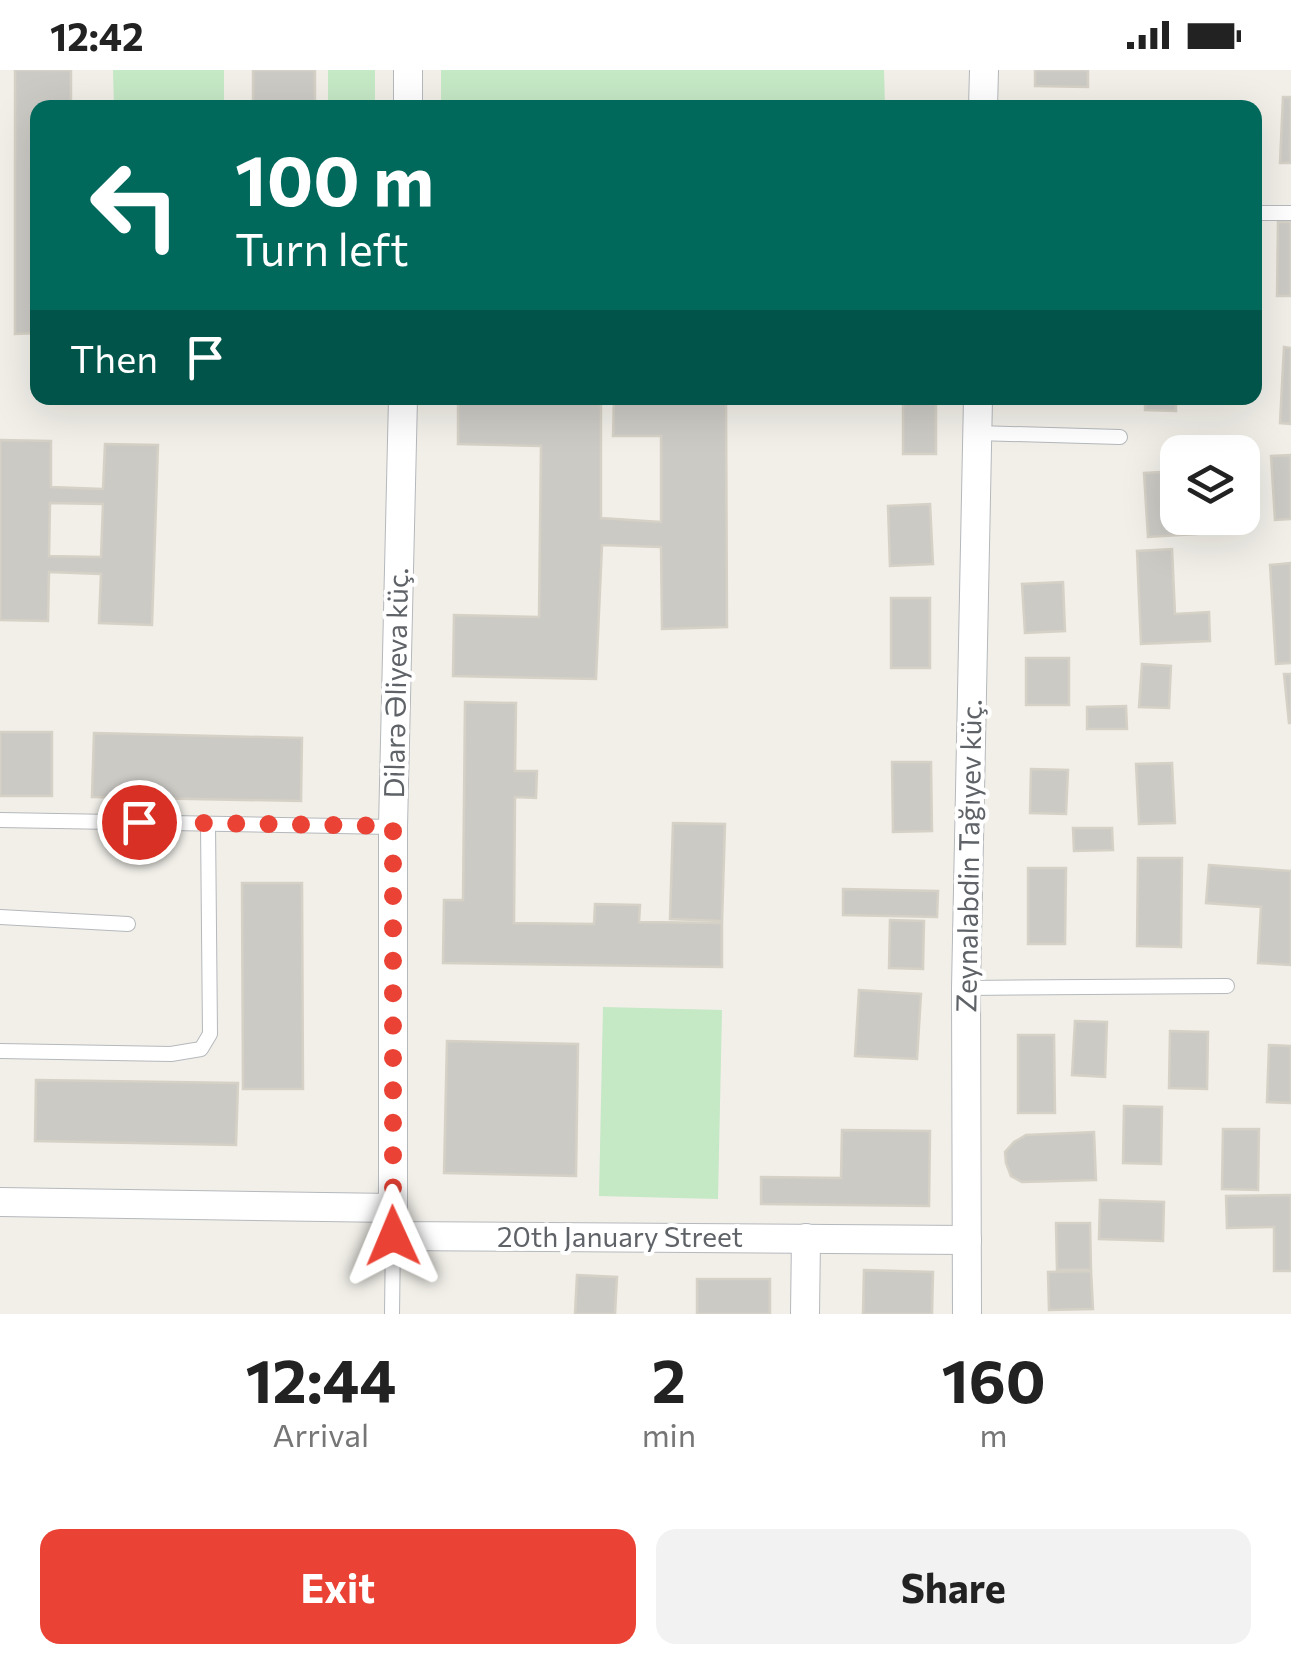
<!DOCTYPE html>
<html lang="en">
<head>
<meta charset="utf-8">
<style>
	body { margin:0; font-family:Commissioner,sans-serif; background:#f2f2f2; color:#222; height:100vh; display:flex; flex-direction:column; font-size:38px; white-space:nowrap }
	* { box-sizing:border-box; margin:0 }
	p { font-size:32px; color:#767676 }
	.icon { flex:none; width:55px; height:55px; fill:none; stroke:currentColor; stroke-width:2; stroke-linecap:round; stroke-linejoin:round }
	.map { position:relative; height:1244px; overflow:hidden }
	.panel { display:flex; flex-direction:column; background:#fff; flex:1 }
	.panel>* { flex:none }
	.top-card { position:absolute; left:30px; top:30px; width:1232px; height:305px; border-radius:20px; box-shadow:0 10px 40px #0002; background:#00695c; color:#fff; overflow:hidden }
	.fabs { position:absolute; left:1160px; top:365px; display:grid; gap:20px }
	.fabs a { display:grid; place-items:center; width:100px; height:100px; border-radius:20px; background:#fff; box-shadow:0 10px 40px #0002; font-size:50px }
	.pin { position:absolute; display:grid; place-items:center; width:85px; height:85px; color:#fff; margin:-42px; border:5px solid #fff; border-radius:50%; box-shadow:0 2px 10px #0007 }
	.me { position:absolute; width:110px; margin:-55px; rotate:359deg; stroke-linejoin:round; filter:drop-shadow(0 0 8px #0008) }
	.turn { display:flex; align-items:center; gap:35px; height:210px; padding:0 40px; font-size:45px }
	.turn .icon { width:130px; height:130px; stroke-width:2.5 }
	.turn b { display:block; font-size:70px; line-height:85px }
	.then { display:flex; align-items:center; height:95px; padding:0 40px; background:#0003; gap:20px; font-size:38px }
	.eta { display:flex; justify-content:space-evenly; align-items:center; height:170px; text-align:center }
	.eta b { font-size:60px; font-weight:700; line-height:70px }
	.primary-button { display:flex; gap:20px; margin-top:auto; padding:20px 40px }
	.primary-button a { flex:1; height:115px; border-radius:20px; background:#ea4335; color:#fff; font-size:40px; font-weight:700; line-height:115px; text-align:center }
	.primary-button a+a { background:#f2f2f2; color:#222 }
	.status { display:flex; justify-content:space-between; align-items:center; height:70px; padding:0 50px; background:#fff; direction:ltr }
	.status svg { height:28px; fill:currentColor }
	.map>svg:first-child { display:block }
	.green { fill:#c5e8c5 }
	.building { fill:#cccac5; stroke:#d6d1c6; stroke-width:2.5; fill-rule:evenodd }
	.lines { fill:none; stroke-linecap:round; stroke-linejoin:round }
	.service-casing { stroke:#b5b8bc; stroke-width:16 }
	.minor-casing { stroke:#b5b8bc; stroke-width:30 }
	.service { stroke:#fff; stroke-width:14 }
	.minor { stroke:#fff; stroke-width:28 }
	.route { stroke:#ea4335; stroke-width:18; stroke-dasharray:0 32.4 }
	.labels { text-anchor:middle; stroke-width:8; stroke-linejoin:round; paint-order:stroke }
	.street-label { font-size:28px; fill:#5f6368; stroke:#fff }
</style>
</head>
<body>
<div class="status"><b>12:42</b><svg viewBox="0 0 49 12"><path d="M0 12V9h3v3zM5 12V6h3v6zM10 12V3h3v9zM15 12V0h3v12zM26 1h20v11H26zM47 4h2v5h-2z"/></svg></div>
<div class="map">
<svg width="1291" height="1244" viewBox="0 0 1291 1244">
	<rect width="100%" height="100%" fill="#f1efe8"/>
	<g class="green">
		<polygon points="113,0 224,0 224,37 114,37"/>
		<rect x="328" y="0" width="47" height="37"/>
		<polygon points="441,0 884,0 885,37 441,37"/>
		<polygon points="603,937 722,940 718,1129 599,1126"/>
	</g>
	<g class="building">
		<polygon points="15,0 71,0 71,38 38,38 38,263 15,264"/>
		<rect x="253" y="0" width="62" height="38"/>
		<polygon points="1035,0 1088,0 1088,17 1035,16"/>
		<polygon points="1283,27 1291,27 1291,93 1280,93"/>
		<polygon points="1278,152 1291,152 1291,226 1277,226"/>
		<polygon points="1284,277 1291,278 1291,354 1280,353"/>
		<polygon points="458,328 601,328 601,448 661,452 661,366 613,366 614,328 726,328 727,557 662,559 661,477 602,475 596,609 453,606 454,545 539,547 541,376 458,374"/>
		<rect x="903" y="328" width="33" height="56"/>
		<polygon points="1145,328 1176,328 1176,341 1145,340"/>
		<path d="M 0,370 L 51,371 L 51,417 L 103,419 L 105,374 L 158,375 L 152,555 L 99,553 L 101,504 L 49,502 L 48,551 L 0,550 ZM 50,433 L 103,434 L 101,487 L 49,486 Z"/>
		<polygon points="1291,385 1291,449 1275,450 1271,386"/>
		<polygon points="1178,401 1178,448 1195,448 1196,464 1148,467 1144,403"/>
		<polygon points="930,434 933,494 890,496 888,436"/>
		<polygon points="1172,479 1175,544 1209,542 1210,571 1141,574 1137,481"/>
		<polygon points="1291,493 1291,593 1276,594 1270,495"/>
		<polygon points="1063,512 1065,561 1025,563 1022,514"/>
		<rect x="891" y="528" width="39" height="70"/>
		<rect x="1026" y="588" width="43" height="47"/>
		<polygon points="1142,594 1171,596 1169,638 1139,637"/>
		<polygon points="1284,604 1291,604 1291,653 1289,653"/>
		<polygon points="465,632 516,633 515,701 537,701 536,728 515,727 514,853 594,854 595,834 640,835 639,852 722,853 722,897 443,893 444,830 463,830"/>
		<polygon points="1126,636 1127,659 1087,659 1087,637"/>
		<rect x="0" y="662" width="52" height="64"/>
		<polygon points="94,663 302,668 301,731 92,727"/>
		<polygon points="892,692 931,692 932,761 893,762"/>
		<polygon points="1172,693 1175,753 1139,754 1136,694"/>
		<polygon points="1031,699 1068,700 1066,744 1030,743"/>
		<polygon points="673,753 725,754 722,851 670,849"/>
		<polygon points="1073,758 1112,758 1113,780 1074,781"/>
		<polygon points="1138,788 1182,788 1181,877 1137,876"/>
		<polygon points="1209,795 1291,801 1291,895 1258,893 1261,837 1206,833"/>
		<polygon points="1028,798 1066,798 1065,874 1028,874"/>
		<polygon points="242,813 302,813 303,1019 243,1019"/>
		<polygon points="843,819 938,821 937,847 843,845"/>
		<polygon points="890,850 924,851 923,899 889,898"/>
		<polygon points="859,920 921,924 917,989 855,986"/>
		<polygon points="1075,951 1107,952 1105,1007 1072,1005"/>
		<polygon points="1170,961 1208,962 1207,1019 1169,1018"/>
		<polygon points="1018,965 1054,965 1055,1043 1018,1043"/>
		<polygon points="447,971 578,974 576,1106 444,1103"/>
		<polygon points="1269,975 1291,976 1291,1033 1267,1032"/>
		<polygon points="36,1010 238,1013 236,1075 35,1071"/>
		<polygon points="1124,1036 1162,1037 1161,1094 1123,1093"/>
		<polygon points="1223,1059 1259,1059 1258,1120 1222,1119"/>
		<polygon points="842,1060 930,1061 929,1136 761,1134 761,1107 841,1108"/>
		<polygon points="1094,1062 1096,1110 1022,1112 1011,1106 1006,1093 1005,1082 1014,1072 1026,1065"/>
		<polygon points="1291,1125 1291,1201 1274,1201 1274,1157 1227,1158 1226,1126"/>
		<polygon points="1100,1130 1164,1132 1163,1171 1099,1169"/>
		<polygon points="1056,1153 1090,1153 1091,1200 1057,1200"/>
		<polygon points="864,1200 933,1202 932,1244 863,1244"/>
		<polygon points="1091,1201 1093,1239 1049,1240 1048,1202"/>
		<polygon points="577,1205 617,1207 615,1244 575,1244"/>
		<rect x="697" y="1209" width="73" height="35"/>
	</g>
	<g class="lines">
		<g class="service-casing">
			<g id="service">
				<polyline points="1255,143 1291,143"/>
				<polyline points="977,363 1120,367"/>
				<polyline points="0,750 393,757"/>
				<polyline points="0,847 128,854"/>
				<polyline points="966,918 1227,916"/>
				<polyline points="0,981 171,984 201,979 210,964 208,754"/>
				<polyline points="392,1244 393,1166"/>
			</g>
		</g>
		<g class="minor-casing">
			<g id="minor">
				<polyline points="408,38 408,0"/>
				<polyline points="983,38 984,0"/>
				<polyline points="0,1132 393,1138 393,1166 967,1170"/>
				<polyline points="393,1138 393,757 403,328"/>
				<polyline points="805,1244 806,1168"/>
				<polyline points="967,1244 966,918 978,328"/>
			</g>
		</g>
		<use href="#service" class="service"/>
		<use href="#minor" class="minor"/>
	</g>
	<g class="lines">
		<polyline class="route" points="139,752 393,756 393,1166"/>
	</g>
	<g class="labels">
		<g class="street-label">
			<text transform="translate(396 613) rotate(-89)" y="10">Dilarə Əliyeva küç.</text>
			<text transform="translate(969 786) rotate(-89)" y="10">Zeynalabdin Tağıyev küç.</text>
			<text x="620" y="1177">20th January Street</text>
		</g>
	</g>
</svg>
<div class="fabs">
<a><svg class="icon" aria-label="layers" viewBox="0 0 24 24"><path d="M12 4l9 5-9 5-9-5zM3 14l9 5 9-5"/></svg></a>
</div>
<div class="pin" style="left:139px;top:752px;background:#d93025"><svg class="icon" aria-label="arrive" viewBox="0 0 24 24"><path d="M6 21V4h12l-3 4 3 4H6"/></svg></div>
<svg class="me" style="left:393px;top:1166px" viewBox="-20 -20 40 40"><path d="M0-17L14 15 0 8-14 15z" fill="#ea4335" stroke="#fff" stroke-width="4"/></svg>
<div class="top-card">
<div class="turn"><svg class="icon" aria-label="left" viewBox="0 0 24 24"><path d="M17 20v-9H6M10 6l-5 5 5 5"/></svg><div><b>100 m</b>Turn left</div></div>
<div class="then">Then<svg class="icon" aria-label="arrive" viewBox="0 0 24 24"><path d="M6 21V4h12l-3 4 3 4H6"/></svg></div>
</div>
</div>
<section class="panel">
<div class="eta">
<div><b>12:44</b><p>Arrival</p></div>
<div><b>2</b><p>min</p></div>
<div><b>160</b><p>m</p></div>
</div>
<div class="primary-button"><a>Exit</a><a>Share</a></div>
</section>
</body>
</html>
